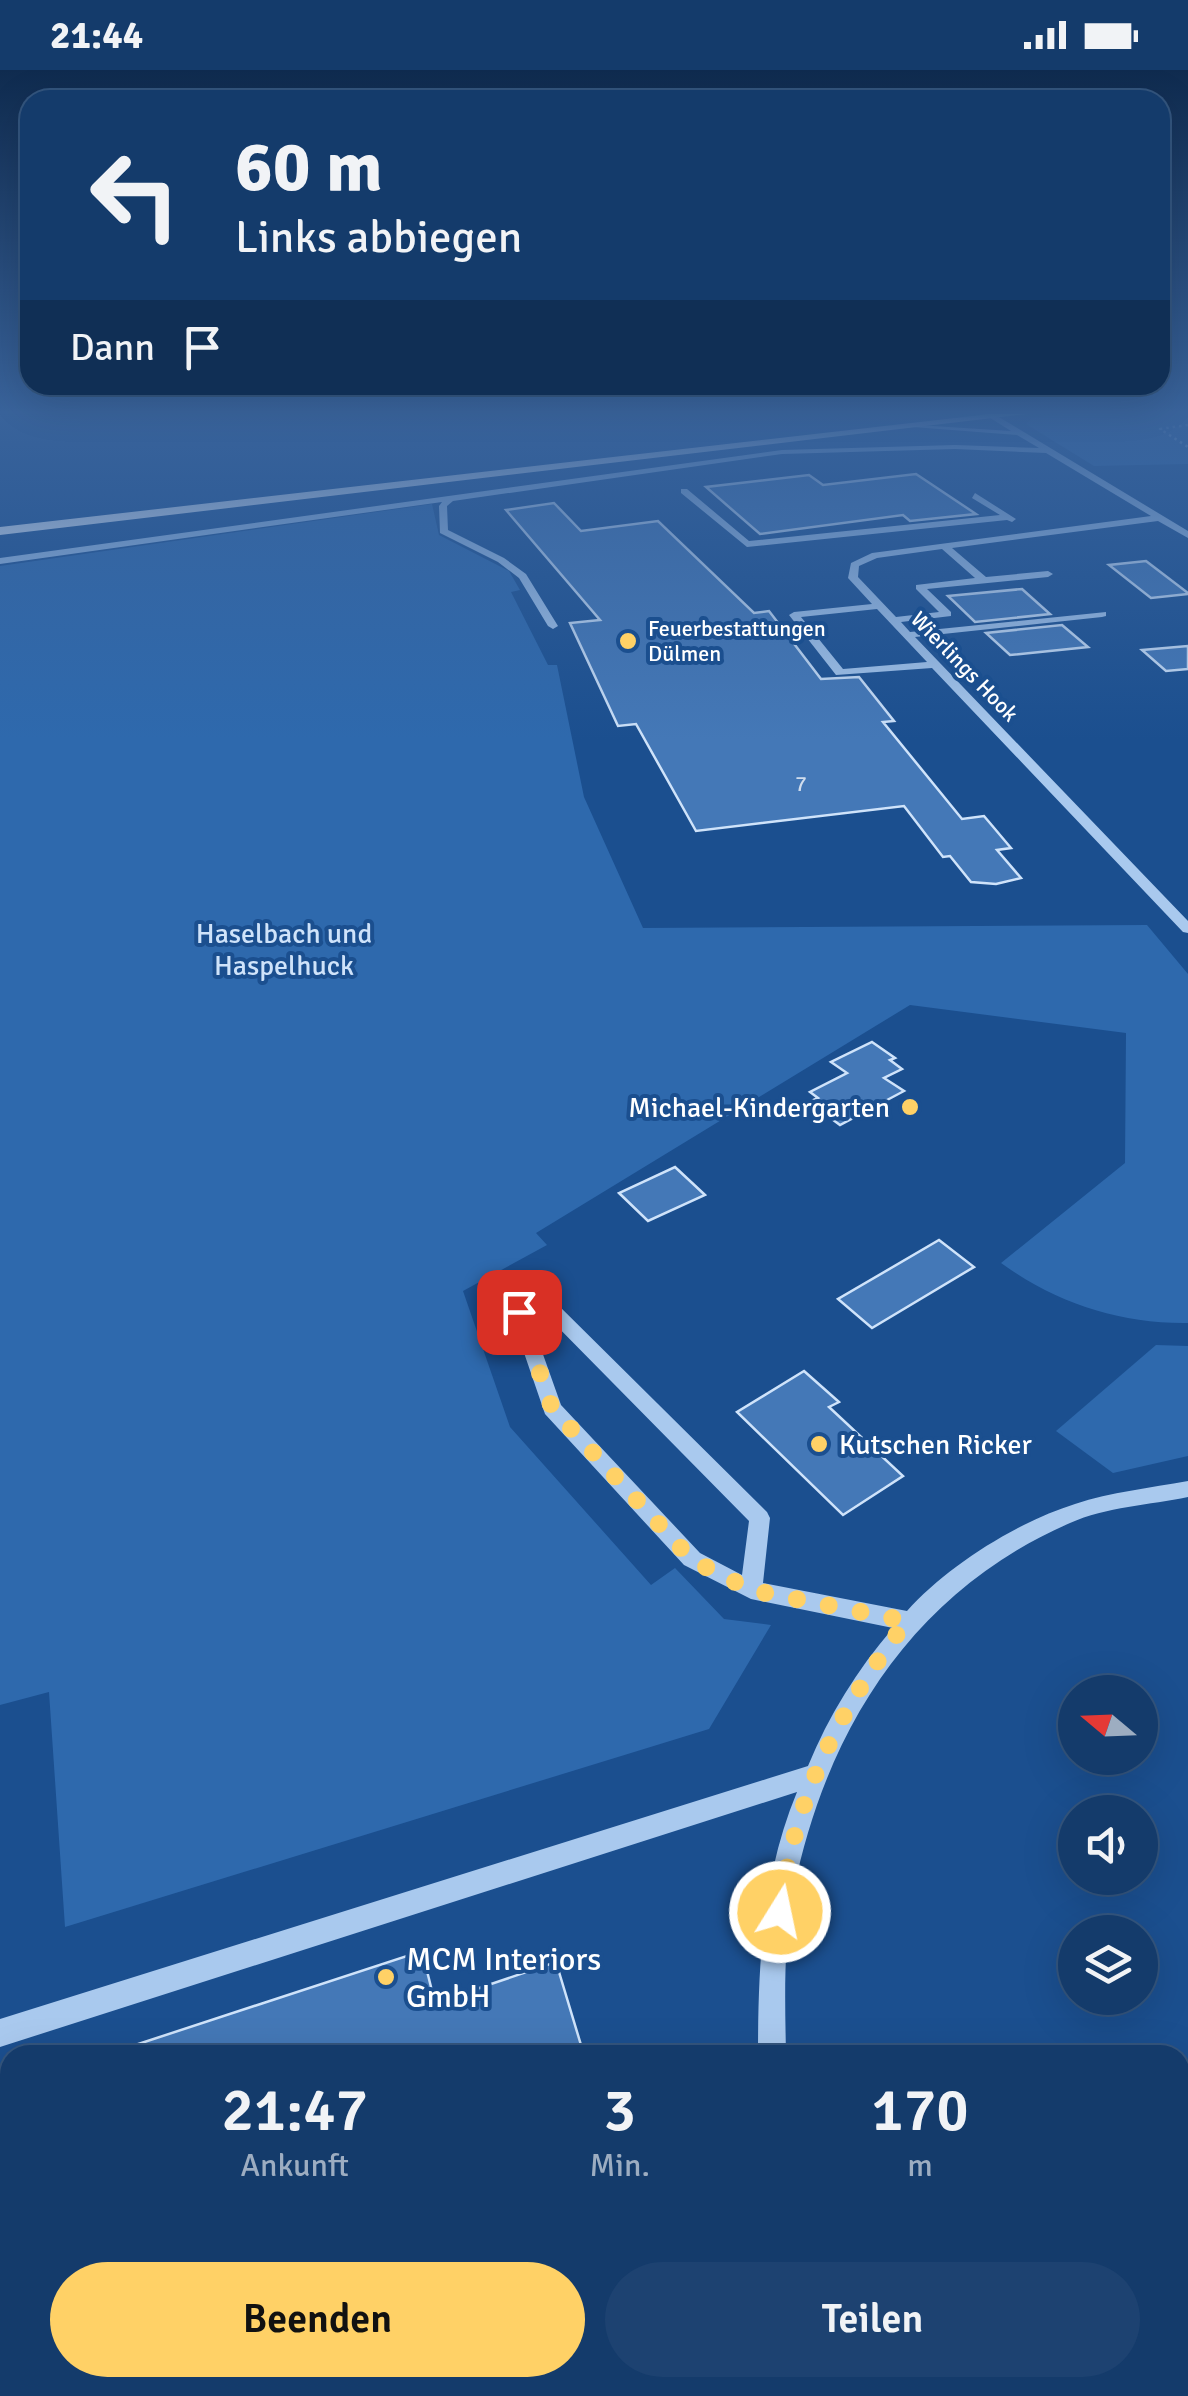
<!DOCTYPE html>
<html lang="de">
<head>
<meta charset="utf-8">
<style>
	body { margin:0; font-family:Signika,sans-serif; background:#1d4271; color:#f1f3f6; height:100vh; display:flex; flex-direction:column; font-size:38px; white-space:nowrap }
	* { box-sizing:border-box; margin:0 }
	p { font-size:32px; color:#9dadc1 }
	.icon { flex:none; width:55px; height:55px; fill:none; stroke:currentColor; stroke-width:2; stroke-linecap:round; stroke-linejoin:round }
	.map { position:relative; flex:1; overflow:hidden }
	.drawer { position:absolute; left:0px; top:1975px; width:1190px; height:352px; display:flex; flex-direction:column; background:#143b6b; border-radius:30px 30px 0 0; box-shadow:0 10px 40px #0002,0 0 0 2px #33557e }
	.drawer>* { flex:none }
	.hud { position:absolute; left:20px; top:20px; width:1150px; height:305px; border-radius:30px; box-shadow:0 10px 40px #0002,0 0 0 2px #33557e; background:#143b6b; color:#f1f3f6; overflow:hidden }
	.needle { width:65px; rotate:289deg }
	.controls { position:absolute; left:1058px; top:1605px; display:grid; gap:20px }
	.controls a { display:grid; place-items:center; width:100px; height:100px; border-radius:50%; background:#143b6b; box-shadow:0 10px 40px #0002,0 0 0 2px #33557e; font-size:50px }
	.pin { position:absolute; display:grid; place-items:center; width:85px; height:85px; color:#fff; margin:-42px; border-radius:20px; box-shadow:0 5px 15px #0006 }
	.me { position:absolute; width:110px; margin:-55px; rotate:10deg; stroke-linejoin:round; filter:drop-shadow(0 0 8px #0008) }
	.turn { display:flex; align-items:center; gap:35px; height:210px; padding:0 50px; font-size:45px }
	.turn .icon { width:130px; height:130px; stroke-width:2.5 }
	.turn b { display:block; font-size:70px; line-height:85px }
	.then { display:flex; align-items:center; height:95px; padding:0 50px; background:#0003; gap:20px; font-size:38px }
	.eta { display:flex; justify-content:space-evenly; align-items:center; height:170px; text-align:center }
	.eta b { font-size:60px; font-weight:600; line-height:70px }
	.button { display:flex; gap:20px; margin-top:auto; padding:20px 50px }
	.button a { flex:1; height:115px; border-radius:60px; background:#ffd166; color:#111; font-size:40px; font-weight:600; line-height:115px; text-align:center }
	.button a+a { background:#1d4271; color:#f1f3f6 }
	.status { display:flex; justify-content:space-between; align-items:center; height:70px; padding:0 50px; background:#143b6b; direction:ltr }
	.status svg { height:28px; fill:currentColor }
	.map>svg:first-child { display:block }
	.green { fill:#2e69ad }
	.building { fill:#4478b7; stroke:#cfe3fa; stroke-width:2.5 }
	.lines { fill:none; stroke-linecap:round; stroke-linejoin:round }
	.path { stroke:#a9c9ee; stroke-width:2.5; stroke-dasharray:2.5 4; stroke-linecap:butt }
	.minor { fill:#a9c9ee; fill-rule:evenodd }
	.major { fill:#f0f6ff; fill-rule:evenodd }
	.route { stroke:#ffd166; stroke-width:18; stroke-dasharray:0 32.4 }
	.poi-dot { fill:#ffd166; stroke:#1b4f8f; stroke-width:4 }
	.labels { text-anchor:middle; stroke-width:8; stroke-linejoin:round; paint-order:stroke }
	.far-poi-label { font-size:22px; fill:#fff; stroke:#1b4f8f; text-anchor:start }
	.far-street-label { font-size:22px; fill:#fff; stroke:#1b4f8f }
	.number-label { font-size:22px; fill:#d0dded }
	.park-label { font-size:28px; fill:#cfe3fa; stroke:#1b4f8f }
	.poi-label { font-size:28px; fill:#fff; stroke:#1b4f8f; text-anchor:end }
	.near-poi-label { font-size:32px; fill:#fff; stroke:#1b4f8f; text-anchor:start }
</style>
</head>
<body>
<div class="status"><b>21:44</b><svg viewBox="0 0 49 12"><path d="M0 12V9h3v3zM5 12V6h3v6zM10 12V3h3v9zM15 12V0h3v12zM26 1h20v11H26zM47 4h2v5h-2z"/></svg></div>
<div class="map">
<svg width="1188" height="2326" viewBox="0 0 1188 2326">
	<rect width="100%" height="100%" fill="#1b4f8f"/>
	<g class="green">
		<polygon points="1064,344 1188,344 1188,394 1094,396 1026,354 1032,348"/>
		<path d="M 432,434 L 439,465 L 509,501 L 520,520 L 511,522 L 548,595 L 557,595 L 584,727 L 643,858 L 1147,855 L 1188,904 L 1188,1253 C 1120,1254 1056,1233 1001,1193 L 1125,1093 L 1126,963 L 910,935 L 536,1163 L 547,1175 L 463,1221 L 510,1357 L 651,1515 L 675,1498 L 724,1549 L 771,1555 L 709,1659 L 65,1857 L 49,1622 L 0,1635 L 0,496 Z"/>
		<polygon points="1156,1275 1188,1276 1188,1386 1113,1403 1056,1361"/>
	</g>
	<g class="building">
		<polygon points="916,404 976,444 910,451 903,445 760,464 706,417 809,405 823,415"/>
		<polygon points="554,433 581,461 658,451 754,543 769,541 821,609 859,607 894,651 883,652 962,749 984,746 1011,778 997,780 1021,808 996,814 971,812 950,786 943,787 904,736 696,761 636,654 618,656 570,553 600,550 506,440"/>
		<polygon points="1146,491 1188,523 1188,524 1151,528 1109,495"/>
		<polygon points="1022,519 1050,544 975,552 948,526"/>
		<polygon points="1062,555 1088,577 1010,585 986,563"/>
		<polygon points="1188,576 1188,599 1166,601 1142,580"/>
		<polygon points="872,972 895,988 890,990 902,999 884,1008 904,1021 840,1055 809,1032 818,1028 810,1022 847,1003 831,992"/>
		<polygon points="675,1097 705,1125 648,1151 619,1123"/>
		<polygon points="939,1170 974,1197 872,1258 838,1229"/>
		<polygon points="804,1301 839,1332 829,1337 903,1406 843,1445 737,1342"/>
		<polygon points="422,1881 435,1933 556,1892 584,1985 120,1985 120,1980"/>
	</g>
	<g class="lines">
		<polyline class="path" points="1188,355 1160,359 1188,377"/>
		<g class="minor">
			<path d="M 984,344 L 994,344 L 1188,461 L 1188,468 L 1158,451 L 952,478 L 986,507 L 1048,501 L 1053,504 L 1048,507 L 927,519 L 951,542 L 951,546 L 901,552 L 910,562 L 1106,542 L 1106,546 L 1102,547 L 915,567 L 1188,851 L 1188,863 L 1183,862 L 932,598 L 836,605 L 789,545 L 794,542 L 872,534 L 848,508 L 851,493 L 872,483 L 1151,446 L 1046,383 L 955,379 L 782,384 L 453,431 L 447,436 L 448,460 L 504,488 L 526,504 L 558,556 L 553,559 L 548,556 L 519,508 L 498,492 L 440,463 L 439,436 L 442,432 L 0,494 L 0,488 L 782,380 L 955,375 L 1039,378 L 1017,365 L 913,357 L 917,355 L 1011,361 ZM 942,479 L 975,508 L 916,515 L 916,519 L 939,542 L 896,547 L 858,507 L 859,496 L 877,488 ZM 877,539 L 927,592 L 843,599 L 801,547 Z"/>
			<polygon points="681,419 687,419 749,471 1000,445 972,428 975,423 1016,449 1012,452 1007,450 747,477 681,423"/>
			<path d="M 544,1225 L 550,1227 L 767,1442 L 770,1448 L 763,1513 L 907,1541 C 947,1496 1017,1452 1075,1434 C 1111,1422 1150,1418 1188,1411 L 1188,1427 C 1150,1435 1106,1437 1070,1453 C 915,1520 827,1657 794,1819 C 783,1873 785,1930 786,1985 L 758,1985 C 758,1896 762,1806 797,1722 L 0,1977 L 0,1949 L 808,1696 C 829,1645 857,1600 893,1558 L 751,1529 L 684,1495 L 545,1344 L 510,1242 L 512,1237 ZM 541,1240 L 749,1451 L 742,1505 L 700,1483 L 561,1335 L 529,1245 Z"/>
			<polygon points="837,2318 868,2318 872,2326 840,2326"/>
		</g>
		<polygon class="major" points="990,344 1026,344 0,465 0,457"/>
	</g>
	<linearGradient id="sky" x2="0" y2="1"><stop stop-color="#0f2b4f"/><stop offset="0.51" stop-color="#39639b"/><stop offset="1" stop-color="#39639b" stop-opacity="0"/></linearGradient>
	<rect width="1188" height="670" fill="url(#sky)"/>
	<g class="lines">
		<path class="route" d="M 519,1242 L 552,1338 L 692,1490 L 751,1520 L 907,1551 C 839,1639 793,1730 780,1842"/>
	</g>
	<g class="poi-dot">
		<circle cx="628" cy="571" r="10"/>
		<circle cx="910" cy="1037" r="10"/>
		<circle cx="819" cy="1374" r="10"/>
		<circle cx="386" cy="1907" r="10"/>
	</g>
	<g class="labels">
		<g class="far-poi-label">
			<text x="648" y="566">Feuerbestattungen<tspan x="648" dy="25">Dülmen</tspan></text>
		</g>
		<g class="far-street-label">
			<text transform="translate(965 596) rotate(46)" y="8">Wierlings Hook</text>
		</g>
		<g class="number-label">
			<text x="801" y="721">7</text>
		</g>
		<g class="park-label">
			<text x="284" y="873">Haselbach und<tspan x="284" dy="32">Haspelhuck</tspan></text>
		</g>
		<g class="poi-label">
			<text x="890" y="1047">Michael-Kindergarten</text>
			<text x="839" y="1384" text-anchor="start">Kutschen Ricker</text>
		</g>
		<g class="near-poi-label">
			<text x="406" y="1900">MCM Interiors<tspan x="406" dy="37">GmbH</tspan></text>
		</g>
	</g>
</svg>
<div class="controls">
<a><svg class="needle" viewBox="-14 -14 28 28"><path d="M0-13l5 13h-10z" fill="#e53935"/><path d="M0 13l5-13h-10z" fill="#9dadc1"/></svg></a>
<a><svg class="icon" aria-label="sound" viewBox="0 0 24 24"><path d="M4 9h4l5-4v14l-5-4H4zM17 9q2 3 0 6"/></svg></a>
<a><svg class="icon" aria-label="layers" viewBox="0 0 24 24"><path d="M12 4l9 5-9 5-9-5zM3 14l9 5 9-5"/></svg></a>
</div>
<div class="pin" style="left:519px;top:1242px;background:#d93025"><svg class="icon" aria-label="arrive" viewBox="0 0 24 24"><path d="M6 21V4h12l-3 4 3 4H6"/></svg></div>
<svg class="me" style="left:780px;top:1842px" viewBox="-20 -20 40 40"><circle r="17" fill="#ffd166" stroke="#fff" stroke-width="3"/><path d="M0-11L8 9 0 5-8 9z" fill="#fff"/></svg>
<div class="hud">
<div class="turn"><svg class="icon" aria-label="left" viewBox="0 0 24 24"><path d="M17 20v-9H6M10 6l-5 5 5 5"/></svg><div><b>60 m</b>Links abbiegen</div></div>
<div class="then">Dann<svg class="icon" aria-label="arrive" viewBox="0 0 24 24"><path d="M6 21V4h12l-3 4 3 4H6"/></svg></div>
</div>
<section class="drawer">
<div class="eta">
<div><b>21:47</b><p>Ankunft</p></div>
<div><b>3</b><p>Min.</p></div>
<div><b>170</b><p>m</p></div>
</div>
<div class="button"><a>Beenden</a><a>Teilen</a></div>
</section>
</div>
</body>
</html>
